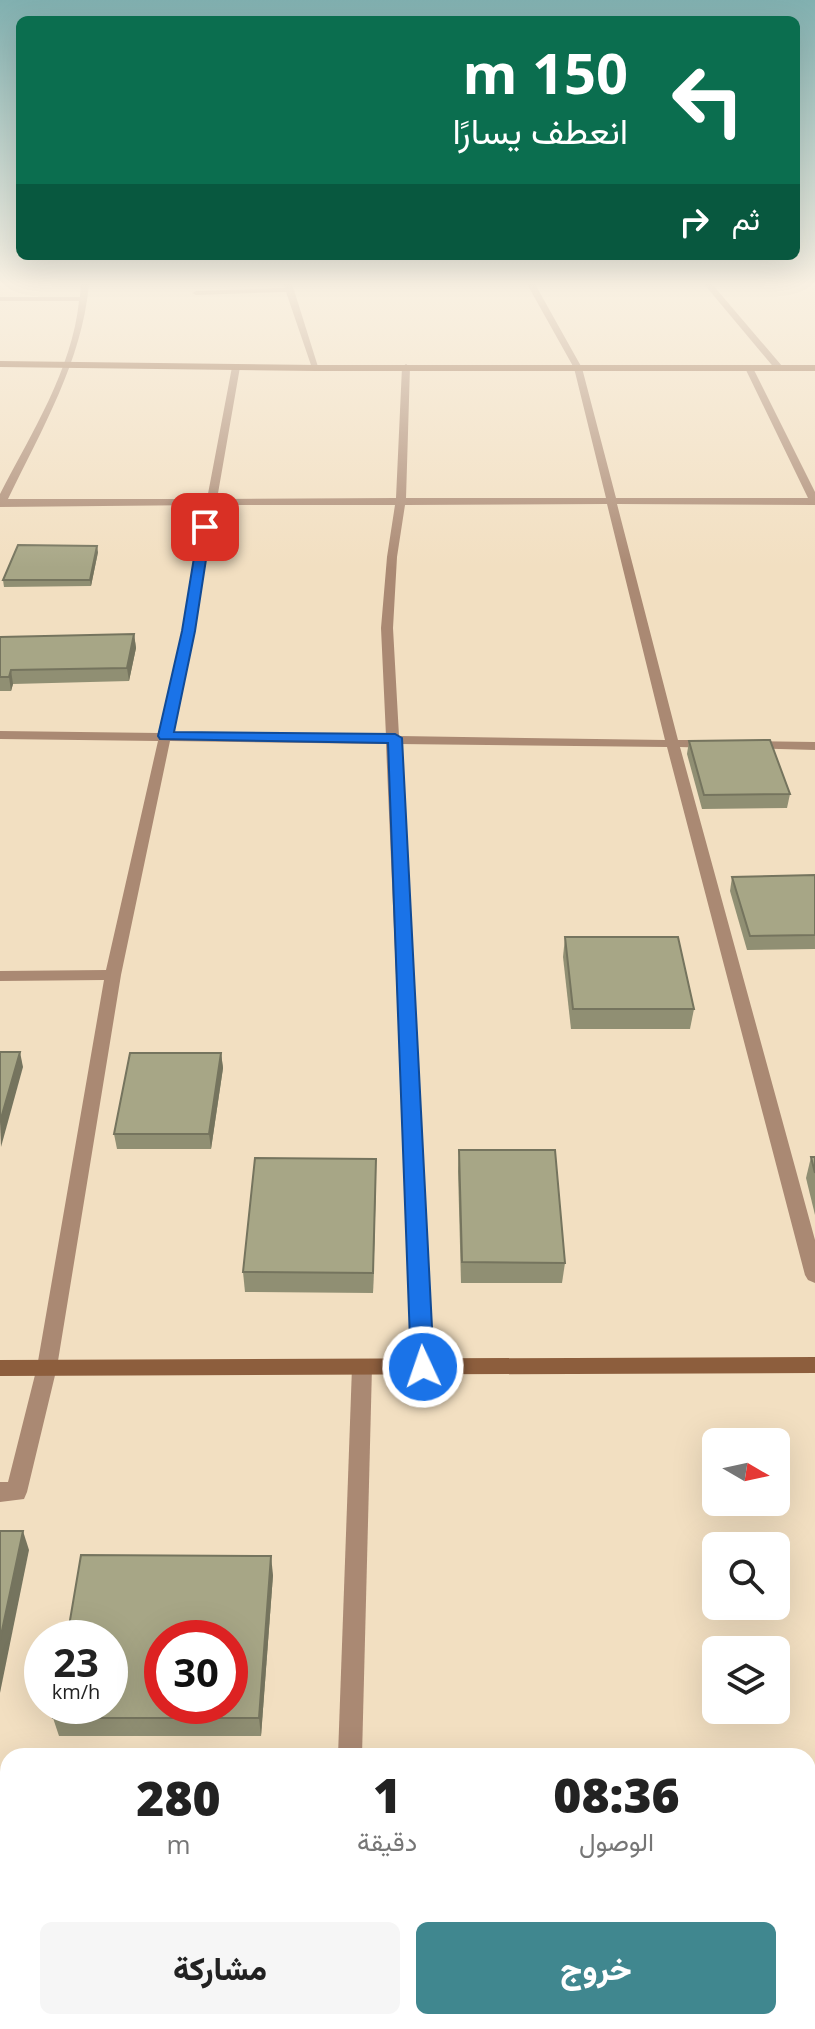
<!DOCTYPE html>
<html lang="ar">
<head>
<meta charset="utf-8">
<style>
	body { margin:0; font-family:"Open Sans",Vazirmatn,sans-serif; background:#f6f6f6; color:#222; direction:rtl; height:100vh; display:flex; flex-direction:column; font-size:30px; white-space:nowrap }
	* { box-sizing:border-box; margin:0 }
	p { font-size:26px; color:#767676 }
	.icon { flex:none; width:44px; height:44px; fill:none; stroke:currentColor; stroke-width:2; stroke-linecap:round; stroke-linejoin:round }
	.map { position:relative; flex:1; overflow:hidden; direction:ltr }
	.sheet { position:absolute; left:0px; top:1748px; width:816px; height:282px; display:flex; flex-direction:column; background:#fff; border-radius:24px 24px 0 0; box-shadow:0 8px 32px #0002; direction:rtl }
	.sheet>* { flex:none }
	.top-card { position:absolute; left:16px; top:16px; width:784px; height:244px; border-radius:12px; box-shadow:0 8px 32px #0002; direction:rtl; background:#0b6e4f; color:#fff; overflow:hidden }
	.needle { width:52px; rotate:99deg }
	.tools { position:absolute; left:702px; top:1428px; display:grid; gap:16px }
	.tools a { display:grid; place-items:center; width:88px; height:88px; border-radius:12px; background:#fff; box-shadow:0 8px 32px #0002; font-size:40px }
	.speed { position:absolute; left:24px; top:1620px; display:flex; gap:16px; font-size:40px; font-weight:700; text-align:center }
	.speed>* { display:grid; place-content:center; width:104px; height:104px; border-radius:50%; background:#fff; box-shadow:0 8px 32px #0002; line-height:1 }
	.speed small { font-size:20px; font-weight:400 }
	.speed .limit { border:12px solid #d22; background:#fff; color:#111 }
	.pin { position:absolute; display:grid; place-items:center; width:68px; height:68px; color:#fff; margin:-34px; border-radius:16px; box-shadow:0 4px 12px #0006 }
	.me { position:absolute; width:88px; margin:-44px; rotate:357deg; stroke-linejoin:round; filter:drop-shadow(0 0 6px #0008) }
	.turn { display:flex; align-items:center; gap:28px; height:168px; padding:0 40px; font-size:36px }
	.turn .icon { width:104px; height:104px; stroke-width:2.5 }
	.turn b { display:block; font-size:56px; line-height:68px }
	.then { display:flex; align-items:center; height:76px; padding:0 40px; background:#0003; gap:16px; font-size:30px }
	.eta { display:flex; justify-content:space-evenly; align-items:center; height:136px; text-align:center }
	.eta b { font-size:48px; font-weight:800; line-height:56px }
	.button { display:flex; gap:16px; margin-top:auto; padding:16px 40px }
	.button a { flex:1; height:92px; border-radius:12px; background:#40878f; color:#fff; font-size:32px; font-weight:800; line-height:92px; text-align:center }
	.button a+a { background:#f6f6f6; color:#222 }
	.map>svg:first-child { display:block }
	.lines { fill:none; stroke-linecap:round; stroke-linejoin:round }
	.street { fill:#aa8973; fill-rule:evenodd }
	.secondary { fill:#8d5e3d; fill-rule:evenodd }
	.wall { fill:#908f73 }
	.shaded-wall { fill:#75745e }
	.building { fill:#a7a686; stroke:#75745e; stroke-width:2; fill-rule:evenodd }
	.route { fill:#1a73e8; stroke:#114b97; stroke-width:2 }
</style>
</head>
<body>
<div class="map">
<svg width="815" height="2029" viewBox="0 0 815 2029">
	<rect width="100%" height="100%" fill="#f2dfc1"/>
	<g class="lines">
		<g class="street">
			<path d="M 81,284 L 89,284 C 82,361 42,429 8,499 L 207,499 L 232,367 L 236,364 L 240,367 L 217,499 L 396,498 L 402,367 L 406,364 L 410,367 L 406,498 L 606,498 L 574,368 L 527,284 L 535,284 L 582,368 L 616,498 L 808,498 L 745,368 L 752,366 L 815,492 L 815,505 L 617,504 L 678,740 L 709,740 L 715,744 L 709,748 L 680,747 L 815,1240 L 815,1283 L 808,1280 L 805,1275 L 667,747 L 399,744 L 433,1367 L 430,1373 L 423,1375 L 416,1373 L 413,1367 L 386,744 L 170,741 L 121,975 L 57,1367 L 27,1492 L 24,1499 L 0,1502 L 0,1482 L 8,1482 L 37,1367 L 104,980 L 0,981 L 0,971 L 106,970 L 158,741 L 0,739 L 0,731 L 159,733 L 182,631 L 206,505 L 0,507 L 0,494 C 31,434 72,370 79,301 L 0,301 L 0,297 L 80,297 ZM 607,504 L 665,740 L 399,736 L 393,628 L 397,557 L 405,505 ZM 216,505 L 395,505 L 387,557 L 381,628 L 386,736 L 172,733 L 194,631 Z"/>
			<polygon points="283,284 291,284 294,290 319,370 312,368 286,292 196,295 192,293 196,291 285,288"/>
			<polygon points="704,284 712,284 782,366 782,370 776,370"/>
			<polygon points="753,741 815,742 815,750 748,748 748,742"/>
			<polygon points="362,1359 369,1361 372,1367 362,1756 338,1756 352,1367 355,1361"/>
			<rect x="327" y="2022" width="28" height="7"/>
		</g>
		<g class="secondary">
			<polygon points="0,361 316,365 815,365 815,371 316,371 0,367"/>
			<polygon points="815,1357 815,1373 0,1376 0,1360"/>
		</g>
	</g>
	<g class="wall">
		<polygon points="98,552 91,586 4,587 3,580"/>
		<polygon points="134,634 136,648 129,681 13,684 11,691 0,691 0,637"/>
		<polygon points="689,741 790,794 787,808 702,809 687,754"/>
		<polygon points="815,875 815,949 747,950 730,891 732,877"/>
		<polygon points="565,937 694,1009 690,1029 571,1029 563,957"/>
		<polygon points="221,1053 223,1068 211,1149 117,1149 114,1134"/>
		<polygon points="459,1150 565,1263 562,1283 461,1283 458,1171"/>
		<polygon points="811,1157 815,1157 815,1215 806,1178"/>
		<polygon points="376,1159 373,1293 245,1292 243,1272"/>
		<polygon points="273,1575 261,1736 59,1736 53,1718"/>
		<polygon points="8,1885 8,1977 2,1977 0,1974 0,1928"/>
		<polygon points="731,2022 808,2022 815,2029 732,2029"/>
	</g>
	<g class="shaded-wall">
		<polygon points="97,546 98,552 91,586 90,580"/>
		<polygon points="134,634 136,648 129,681 127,668"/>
		<polygon points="11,670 13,684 11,691 9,677"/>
		<polygon points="20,1052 23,1067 1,1147 0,1122"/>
		<polygon points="221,1053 223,1068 211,1149 209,1134"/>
		<polygon points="376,1159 376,1180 373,1293 373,1273"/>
		<polygon points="23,1531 29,1550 0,1693 0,1640"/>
		<polygon points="271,1556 273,1575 261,1736 259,1718"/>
	</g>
	<g class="building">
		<polygon points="18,545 97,546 90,580 3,580"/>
		<polygon points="134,634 127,668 11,670 9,677 0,677 0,637"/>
		<polygon points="770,740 790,794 704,795 689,741"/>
		<polygon points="815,875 815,935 750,936 732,877"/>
		<polygon points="565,937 678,937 694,1009 573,1009"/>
		<polygon points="0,1052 20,1052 0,1122"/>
		<polygon points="130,1053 221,1053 209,1134 114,1134"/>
		<polygon points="459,1150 555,1150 565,1263 462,1262"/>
		<polygon points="811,1157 815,1157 815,1173"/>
		<polygon points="255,1158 376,1159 373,1273 243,1272"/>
		<polygon points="0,1531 23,1531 0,1640"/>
		<path d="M 81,1555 L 271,1556 L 259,1718 L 53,1718 L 55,1706 L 110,1706 L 110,1638 L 67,1638 ZM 162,1638 L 230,1638 L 230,1706 L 162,1706 Z"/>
		<polygon points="8,1885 8,1962 0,1962 0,1928"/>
		<polygon points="808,1989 815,1989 815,2029 741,2029 740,2022 808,2022"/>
	</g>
	<linearGradient id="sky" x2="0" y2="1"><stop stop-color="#81b0b0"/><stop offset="0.5" stop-color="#f9f1e3"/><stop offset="1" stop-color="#f9f1e3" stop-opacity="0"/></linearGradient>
	<rect width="815" height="568" fill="url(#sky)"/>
	<polygon class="route" points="205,523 211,527 195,631 174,732 395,734 402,738 434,1367 431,1374 423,1377 415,1374 411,1367 388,743 160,739 158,736 182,631 199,527"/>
</svg>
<div class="tools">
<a><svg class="needle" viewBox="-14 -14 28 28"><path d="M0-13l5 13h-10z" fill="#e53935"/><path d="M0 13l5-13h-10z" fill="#767676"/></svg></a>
<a><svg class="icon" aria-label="search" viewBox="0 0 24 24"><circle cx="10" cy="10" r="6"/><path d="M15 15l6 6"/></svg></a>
<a><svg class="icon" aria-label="layers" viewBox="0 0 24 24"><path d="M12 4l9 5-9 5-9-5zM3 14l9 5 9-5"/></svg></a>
</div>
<div class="speed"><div>23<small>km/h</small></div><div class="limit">30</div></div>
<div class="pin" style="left:205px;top:527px;background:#d93025"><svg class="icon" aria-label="arrive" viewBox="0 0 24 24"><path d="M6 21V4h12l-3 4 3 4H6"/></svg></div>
<svg class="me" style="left:423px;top:1367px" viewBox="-20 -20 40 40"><circle r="17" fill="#1a73e8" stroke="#fff" stroke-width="3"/><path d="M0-11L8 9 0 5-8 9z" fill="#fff"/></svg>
<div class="top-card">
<div class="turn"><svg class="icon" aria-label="left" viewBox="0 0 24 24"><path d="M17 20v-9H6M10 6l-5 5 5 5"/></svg><div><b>150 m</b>انعطف يسارًا</div></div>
<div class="then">ثم<svg class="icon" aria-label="right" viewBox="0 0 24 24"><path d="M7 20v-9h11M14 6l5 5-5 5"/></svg></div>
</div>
<section class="sheet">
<div class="eta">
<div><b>08:36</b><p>الوصول</p></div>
<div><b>1</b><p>دقيقة</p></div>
<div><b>280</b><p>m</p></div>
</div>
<div class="button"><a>خروج</a><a>مشاركة</a></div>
</section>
</div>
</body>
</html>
